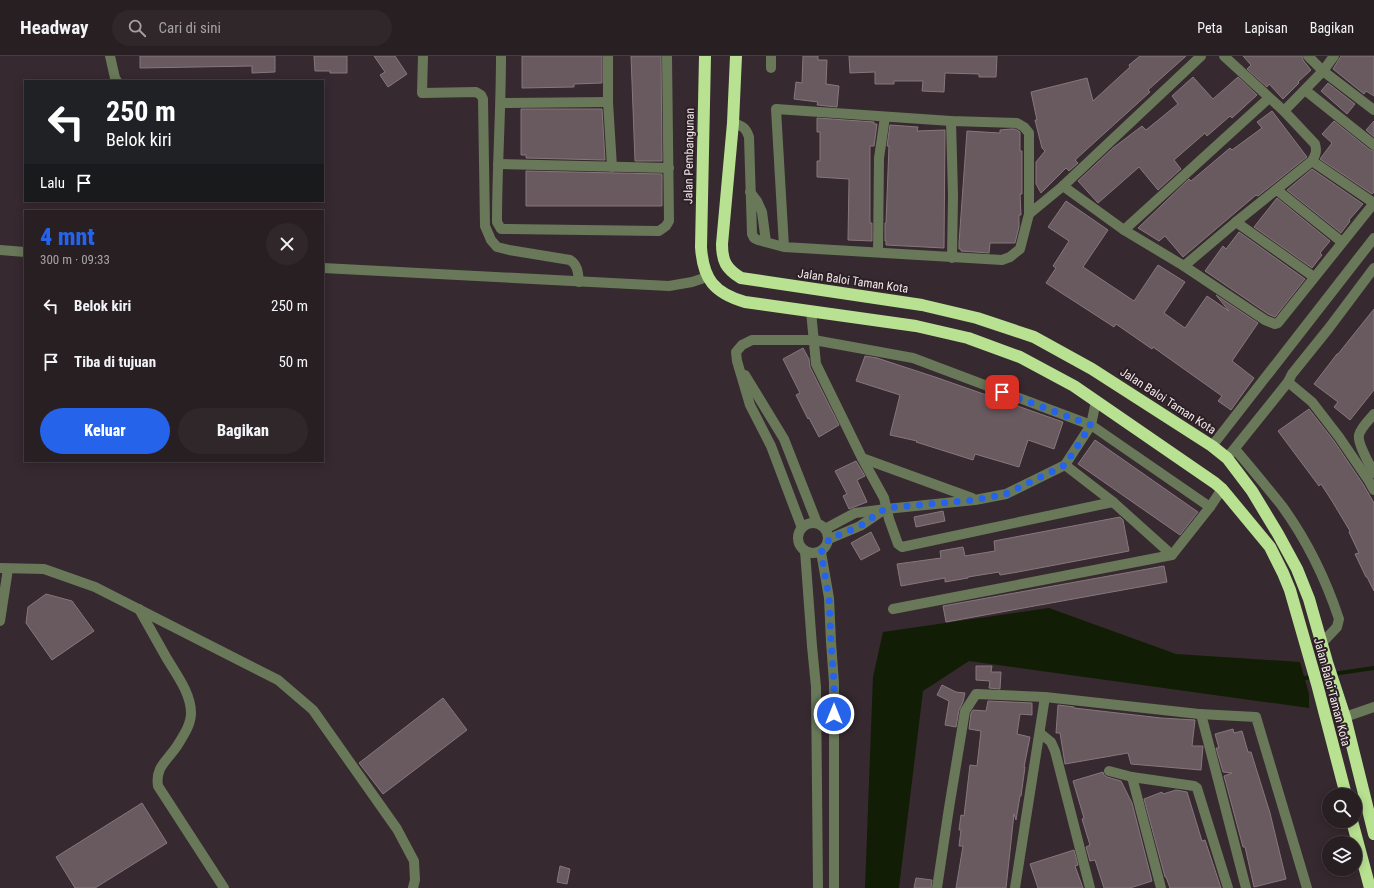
<!DOCTYPE html>
<html lang="id">
<head>
<meta charset="utf-8">
<style>
	body { margin:0; font-family:"Roboto Condensed",sans-serif; background:#30272b; color:#f1f3f6; height:100vh; display:flex; flex-direction:column; font-size:15px; white-space:nowrap }
	* { box-sizing:border-box; margin:0 }
	p { font-size:13px; color:#a5a2a6 }
	.icon { flex:none; width:22px; height:22px; fill:none; stroke:currentColor; stroke-width:2; stroke-linecap:round; stroke-linejoin:round }
	.map { position:relative; flex:1; overflow:hidden }
	.details { position:absolute; left:24px; top:154px; width:300px; height:252px; display:flex; flex-direction:column; background:#281f23; border-radius:0px; box-shadow:0 2px 10px #0003,0 0 0 1px #443d41 }
	.details>* { flex:none }
	.banner { position:absolute; left:24px; top:24px; width:300px; height:122px; border-radius:0px; box-shadow:0 2px 10px #0003,0 0 0 1px #443d41; background:#202124; color:#fff; overflow:hidden }
	.buttons { position:absolute; left:1322px; top:732px; display:grid; gap:8px }
	.buttons a { display:grid; place-items:center; width:40px; height:40px; border-radius:50%; background:#281f23; box-shadow:0 2px 10px #0003,0 0 0 1px #443d41; font-size:20px }
	.pin { position:absolute; display:grid; place-items:center; width:34px; height:34px; color:#fff; margin:-17px; border-radius:8px; box-shadow:0 2px 6px #0006 }
	.me { position:absolute; width:44px; margin:-22px; rotate:0deg; stroke-linejoin:round; filter:drop-shadow(0 0 3px #0008) }
	.turn { display:flex; align-items:center; gap:14px; height:84px; padding:0 16px; font-size:18px }
	.turn .icon { width:52px; height:52px; stroke-width:2.5 }
	.turn b { display:block; font-size:28px; line-height:34px }
	.then { display:flex; align-items:center; height:38px; padding:0 16px; background:#0003; gap:8px; font-size:15px }
	.round { display:grid; place-items:center; flex:none; width:42px; height:42px; border-radius:21px; background:#30272b }
	.head { display:flex; align-items:center; justify-content:space-between; height:68px; padding:0 16px }
	h1 { font-size:24px; font-weight:800; line-height:30px; color:#2563eb }
	.button { display:flex; gap:8px; margin-top:auto; padding:8px 16px }
	.button a { flex:1; height:46px; border-radius:24px; background:#2563eb; color:#fff; font-size:16px; font-weight:800; line-height:46px; text-align:center }
	.button a+a { background:#30272b; color:#f1f3f6 }
	ul { padding:0; list-style:none }
	li { display:flex; align-items:center; gap:12px; height:56px; padding:0 16px }
	li div { flex:1 }
	li b { display:block; font-size:15px }
	li em { font-style:normal }
	header { display:flex; align-items:center; gap:24px; box-sizing:border-box; height:56px; padding:0 20px; background:#281f23; border-bottom:1px solid #443d41 }
	header strong { font-size:19px }
	nav { display:flex; gap:22px; margin-inline-start:auto; font-size:14px }
	.search { width:280px; height:36px; background:#30272b; display:flex; align-items:center; gap:10px; box-sizing:border-box; padding:0 14px; border-radius:22px; color:#a5a2a6; font-size:15px }
	.map>svg:first-child { display:block }
	.water { fill:#111d05 }
	.lines { fill:none; stroke-linecap:round; stroke-linejoin:round }
	.stream { stroke:#111d05; stroke-width:4 }
	.building { fill:#695a60; stroke:#87777d }
	.minor { stroke:#687859; stroke-width:10 }
	.highway { stroke:#b8e191; stroke-width:12 }
	.route { stroke:#2563eb; stroke-width:7; stroke-dasharray:0 12.6 }
	.labels { text-anchor:middle; stroke-width:4; stroke-linejoin:round; paint-order:stroke }
	.street-label { font-size:12px; fill:#f2e9ec; stroke:#2c2025 }
</style>
</head>
<body>
<header>
<strong>Headway</strong>
<div class="search"><svg class="icon" aria-label="search" viewBox="0 0 24 24"><circle cx="10" cy="10" r="6"/><path d="M15 15l6 6"/></svg>Cari di sini</div>
<nav><a>Peta</a><a>Lapisan</a><a>Bagikan</a></nav>
</header>
<div class="map">
<svg width="1374" height="832" viewBox="0 0 1374 832">
	<rect width="100%" height="100%" fill="#36292f"/>
	<polygon class="water" points="1049,552 1176,598 1300,606 1309,638 1309,652 969,605 923,635 899,832 865,832 873,621 883,576"/>
	<g class="lines">
		<polyline class="stream" points="1305,622 1374,612"/>
	</g>
	<g class="building">
		<polygon points="140,0 275,0 275,16 252,17 252,10 140,12"/>
		<polygon points="314,0 347,0 347,17 330,17 330,15 315,15"/>
		<polygon points="374,0 395,0 407,18 388,31 380,19 385,16"/>
		<polygon points="522,0 602,0 602,27 574,28 574,31 522,32"/>
		<polygon points="631,0 661,0 662,105 635,105"/>
		<polygon points="803,0 818,0 818,4 827,4 826,28 839,30 837,51 817,49 818,46 794,43 796,26 802,27"/>
		<polygon points="849,0 997,0 996,21 979,21 979,18 945,17 944,36 922,35 923,25 894,25 894,28 875,28 875,16 850,17"/>
		<polygon points="1140,0 1186,0 1148,34 1150,36 1075,104 1078,107 1069,115 1066,112 1041,137 1036,128 1036,106 1045,95 1042,92 1035,64 1037,64 1031,36 1087,22 1093,45 1130,11 1129,9"/>
		<polygon points="1243,0 1302,0 1303,4 1311,14 1298,26 1299,27 1283,43 1269,28 1267,31 1247,13 1251,9"/>
		<polygon points="1341,0 1374,0 1374,40 1366,35 1364,38 1333,13"/>
		<polygon points="1193,21 1213,43 1238,21 1257,39 1232,62 1230,60 1207,80 1205,77 1174,104 1181,113 1158,134 1139,111 1098,147 1078,125 1113,92 1142,70 1146,74 1178,48 1172,40"/>
		<polygon points="1328,27 1355,48 1347,58 1321,35"/>
		<polygon points="521,53 602,53 605,104 526,102 526,99 521,99"/>
		<polygon points="1272,55 1307,101 1258,140 1256,139 1183,201 1165,180 1159,185 1138,172 1189,123 1191,125 1230,92 1232,94 1262,72 1257,66"/>
		<polygon points="817,62 874,66 874,68 877,68 874,90 870,90 870,167 872,167 872,185 848,184 849,123 817,121 817,105 820,105 820,76 817,76"/>
		<polygon points="1334,65 1370,94 1374,95 1374,136 1372,138 1320,103 1332,87 1322,78"/>
		<polygon points="1374,65 1374,81 1366,74"/>
		<polygon points="890,69 918,71 917,75 945,74 944,192 886,189 886,185 885,185 885,167 886,167 889,90 887,90"/>
		<polygon points="1011,73 1015,73 1020,76 1020,95 1022,95 1022,138 1020,138 1021,159 1019,159 1019,171 1015,187 990,187 989,197 961,195 961,193 959,193 959,187 967,75 1000,77 1000,74"/>
		<polygon points="1312,113 1363,148 1349,164 1350,165 1341,177 1287,134"/>
		<polygon points="526,115 662,118 662,150 526,150"/>
		<polygon points="1277,142 1330,185 1320,197 1322,199 1312,212 1254,171"/>
		<polygon points="1066,145 1108,174 1083,211 1134,245 1158,209 1185,226 1164,257 1185,272 1207,240 1229,255 1216,239 1258,267 1232,305 1254,322 1231,354 1218,345 1222,340 1153,291 1152,293 1116,268 1114,271 1046,227 1056,212 1053,210 1069,185 1048,171"/>
		<polygon points="1239,176 1305,223 1275,261 1268,258 1205,215 1223,190 1226,193"/>
		<polygon points="1374,253 1374,334 1350,364 1334,351 1338,346 1314,328 1337,298 1338,298"/>
		<polygon points="803,292 809,303 810,311 839,369 819,381 809,362 808,363 796,339 800,337 783,303"/>
		<polygon points="865,300 877,302 938,322 1063,366 1054,393 1028,384 1019,411 975,398 973,404 916,386 917,385 890,379 900,339 856,325"/>
		<polygon points="1309,353 1334,385 1363,428 1374,447 1374,535 1367,521 1366,521 1355,498 1359,497 1349,476 1350,475 1332,445 1321,428 1319,430 1278,375"/>
		<polygon points="1095,384 1198,456 1180,479 1078,408"/>
		<polygon points="856,405 865,420 857,424 867,446 849,453 843,440 847,438 835,415"/>
		<polygon points="943,455 945,465 916,471 914,461"/>
		<polygon points="1120,461 1123,464 1129,495 1018,516 1000,519 999,516 968,521 968,522 945,526 945,522 901,530 897,508 941,502 940,495 963,491 965,500 995,495 994,485"/>
		<polygon points="871,476 880,494 861,504 851,487"/>
		<polygon points="1164,510 1167,526 946,566 943,550"/>
		<polygon points="46,538 72,545 94,575 52,604 26,567 28,551"/>
		<polygon points="976,610 992,610 991,616 1001,616 1000,633 989,632 990,625 976,624"/>
		<polygon points="942,629 956,636 965,637 963,646 959,654 956,671 945,669 949,645 937,639"/>
		<polygon points="443,642 467,674 383,738 359,707"/>
		<polygon points="988,645 1032,647 1032,659 1020,658 1017,678 1030,681 1024,711 1025,711 1021,740 1020,740 1016,764 1014,758 1006,832 956,832 963,790 959,790 961,774 959,774 961,759 964,760 970,709 977,710 981,675 969,673 971,657 973,654 986,655"/>
		<polygon points="1058,649 1074,651 1074,652 1161,662 1195,664 1192,690 1203,690 1201,714 1131,708 1128,697 1065,708 1060,677 1056,677"/>
		<polygon points="1233,673 1234,677 1242,675 1248,696 1251,696 1270,757 1286,823 1254,831 1245,791 1243,791 1224,720 1232,717 1223,716 1216,692 1219,692 1215,678"/>
		<polygon points="1103,716 1104,719 1107,721 1121,725 1132,747 1152,825 1130,832 1104,832 1095,804 1090,805 1086,791 1090,789 1082,763 1084,762 1073,725"/>
		<polygon points="1176,734 1187,736 1202,785 1205,784 1221,832 1170,832 1166,821 1165,821 1144,743 1162,736 1163,738"/>
		<polygon points="142,747 167,787 95,832 75,832 56,801"/>
		<polygon points="1074,794 1078,809 1075,810 1083,832 1038,832 1030,808"/>
		<polygon points="560,810 570,813 567,828 557,826"/>
		<polygon points="916,822 932,824 931,832 914,832"/>
	</g>
	<g class="lines">
		<g class="minor">
			<polyline points="110,0 115,22 117,25"/>
			<path d="M 423,0 L 422,37 L 476,36 L 481,39 L 483,43 L 485,170 L 491,184 L 497,191 L 509,194 L 570,204 C 578,209 578,217 579,226"/>
			<path d="M 501,0 C 501,55 497,111 497,166 L 501,173 L 659,175 L 666,170 L 669,165 L 667,0"/>
			<polyline points="608,0 608,46 612,111"/>
			<polyline points="1308,0 1323,15 1374,54"/>
			<polyline points="771,12 771,0"/>
			<polyline points="1305,34 1374,89"/>
			<polyline points="501,47 608,46"/>
			<polyline points="1284,55 1323,15 1334,0"/>
			<polyline points="951,65 953,139 952,202"/>
			<path d="M 733,67 C 743,70 746,72 749,81 L 752,178 L 754,182 L 758,184 L 784,191 L 1002,204 L 1010,201 L 1020,193 L 1029,158 L 1029,77 L 1024,71 L 1017,67 L 951,65 L 776,53 L 784,191"/>
			<polyline points="1312,105 1374,147"/>
			<polyline points="498,108 669,112"/>
			<polyline points="1063,130 1124,174 1184,210 1265,264 1275,268 1278,267 1374,147"/>
			<polyline points="1277,134 1342,186"/>
			<polyline points="750,136 757,145 762,156 766,186"/>
			<polyline points="1029,158 1063,130 1201,0"/>
			<polyline points="1236,166 1314,221"/>
			<polyline points="1124,174 1269,42"/>
			<polyline points="0,194 25,196"/>
			<polyline points="878,196 879,102 885,61"/>
			<path d="M 1184,210 L 1236,166 L 1312,105 C 1316,98 1317,95 1315,88 L 1284,55 L 1224,0"/>
			<polyline points="323,212 669,230 692,226 707,221"/>
			<polyline points="811,255 816,308 862,402 884,442 889,463 898,488 902,491 1113,446"/>
			<polyline points="745,319 784,383 817,467"/>
			<polyline points="1288,326 1312,346 1339,381 1369,425 1374,434"/>
			<path d="M 1374,358 C 1369,364 1361,371 1359,379 C 1357,387 1370,409 1374,417"/>
			<polyline points="1212,390 1374,182"/>
			<path d="M 1235,393 C 1251,412 1267,431 1282,450 C 1306,483 1326,524 1339,563 L 1337,571 L 1322,587"/>
			<polyline points="862,402 972,442"/>
			<polyline points="1227,402 1288,326 1292,318 1329,272 1374,212"/>
			<polyline points="1065,409 1113,446 1172,499"/>
			<circle cx="813" cy="482" r="15"/>
			<polyline points="802,472 771,390 750,349 737,305 736,296 742,289 752,284 814,284 913,302 1091,369 1210,451"/>
			<polyline points="825,473 855,457 886,453 975,444 1006,438 1065,409 1091,369 1096,345"/>
			<polyline points="829,483 860,470 882,455"/>
			<polyline points="805,495 812,590 816,631 818,832"/>
			<polyline points="821,496 829,542 831,586 834,627 834,832"/>
			<polyline points="0,512 44,513 95,531 278,624 313,654 397,773 414,805 415,824 413,832"/>
			<path d="M 139,553 C 148,569 157,585 166,601 C 176,618 191,637 191,657 C 191,669 183,680 177,690 C 167,705 155,711 158,730 L 224,832"/>
			<polyline points="893,553 1172,499 1210,451 1222,433"/>
			<polyline points="0,565 8,513"/>
			<polyline points="1201,658 1246,832"/>
			<polyline points="1345,661 1374,651"/>
			<polyline points="1040,677 1051,686 1055,695 1090,832"/>
			<polyline points="1109,715 1132,721 1194,730 1197,732 1228,832"/>
			<polyline points="1132,721 1161,832"/>
			<polyline points="937,832 949,752 965,655 976,638 1045,641 1199,658 1256,661 1307,832"/>
			<polyline points="1015,832 1045,641"/>
		</g>
		<g class="highway">
			<path d="M 705,0 L 701,191 C 703,223 714,237 745,246 L 916,270 L 968,282 L 1020,301 L 1074,330 L 1215,427 L 1222,433 L 1270,491 L 1283,517 L 1290,534 L 1317,628 L 1346,739"/>
			<path d="M 736,0 L 733,67 L 722,188 C 722,205 726,213 741,222 L 922,249 L 977,262 L 1034,281 L 1092,313 L 1212,390 L 1227,402 L 1252,435 L 1278,478 L 1297,513 L 1309,543 L 1327,606 L 1345,661 L 1374,778"/>
			<polyline points="1352,765 1370,832"/>
		</g>
	</g>
	<g class="lines">
		<polyline class="route" points="834,658 834,627 831,586 829,542 821,496 825,492 829,483 860,470 886,452 975,444 1006,438 1065,409 1091,369 1002,336"/>
	</g>
	<g class="labels">
		<g class="street-label">
			<text transform="translate(689 100) rotate(-89)" y="4">Jalan Pembangunan</text>
			<text transform="translate(853 225) rotate(8)" y="4">Jalan Baloi Taman Kota</text>
			<text transform="translate(1168 345) rotate(33)" y="4">Jalan Baloi Taman Kota</text>
			<text transform="translate(1332 636) rotate(75)" y="4">Jalan Baloi Taman Kota</text>
		</g>
	</g>
</svg>
<div class="buttons">
<a><svg class="icon" aria-label="search" viewBox="0 0 24 24"><circle cx="10" cy="10" r="6"/><path d="M15 15l6 6"/></svg></a>
<a><svg class="icon" aria-label="layers" viewBox="0 0 24 24"><path d="M12 4l9 5-9 5-9-5zM3 14l9 5 9-5"/></svg></a>
</div>
<div class="pin" style="left:1002px;top:336px;background:#d93025"><svg class="icon" aria-label="arrive" viewBox="0 0 24 24"><path d="M6 21V4h12l-3 4 3 4H6"/></svg></div>
<svg class="me" style="left:834px;top:658px" viewBox="-20 -20 40 40"><circle r="17" fill="#2563eb" stroke="#fff" stroke-width="3"/><path d="M0-11L8 9 0 5-8 9z" fill="#fff"/></svg>
<div class="banner">
<div class="turn"><svg class="icon" aria-label="left" viewBox="0 0 24 24"><path d="M17 20v-9H6M10 6l-5 5 5 5"/></svg><div><b>250 m</b>Belok kiri</div></div>
<div class="then">Lalu<svg class="icon" aria-label="arrive" viewBox="0 0 24 24"><path d="M6 21V4h12l-3 4 3 4H6"/></svg></div>
</div>
<section class="details">
<div class="head"><div><h1>4 mnt</h1><p>300 m · 09:33</p></div><a class="round"><svg class="icon" aria-label="close" viewBox="0 0 24 24"><path d="M6 6l12 12M18 6L6 18"/></svg></a></div>
<ul>
<li><svg class="icon" aria-label="left" viewBox="0 0 24 24"><path d="M17 20v-9H6M10 6l-5 5 5 5"/></svg><div><b>Belok kiri</b></div><em>250 m</em></li>
<li><svg class="icon" aria-label="arrive" viewBox="0 0 24 24"><path d="M6 21V4h12l-3 4 3 4H6"/></svg><div><b>Tiba di tujuan</b></div><em>50 m</em></li>
</ul>
<div class="button"><a>Keluar</a><a>Bagikan</a></div>
</section>
</div>
</body>
</html>
